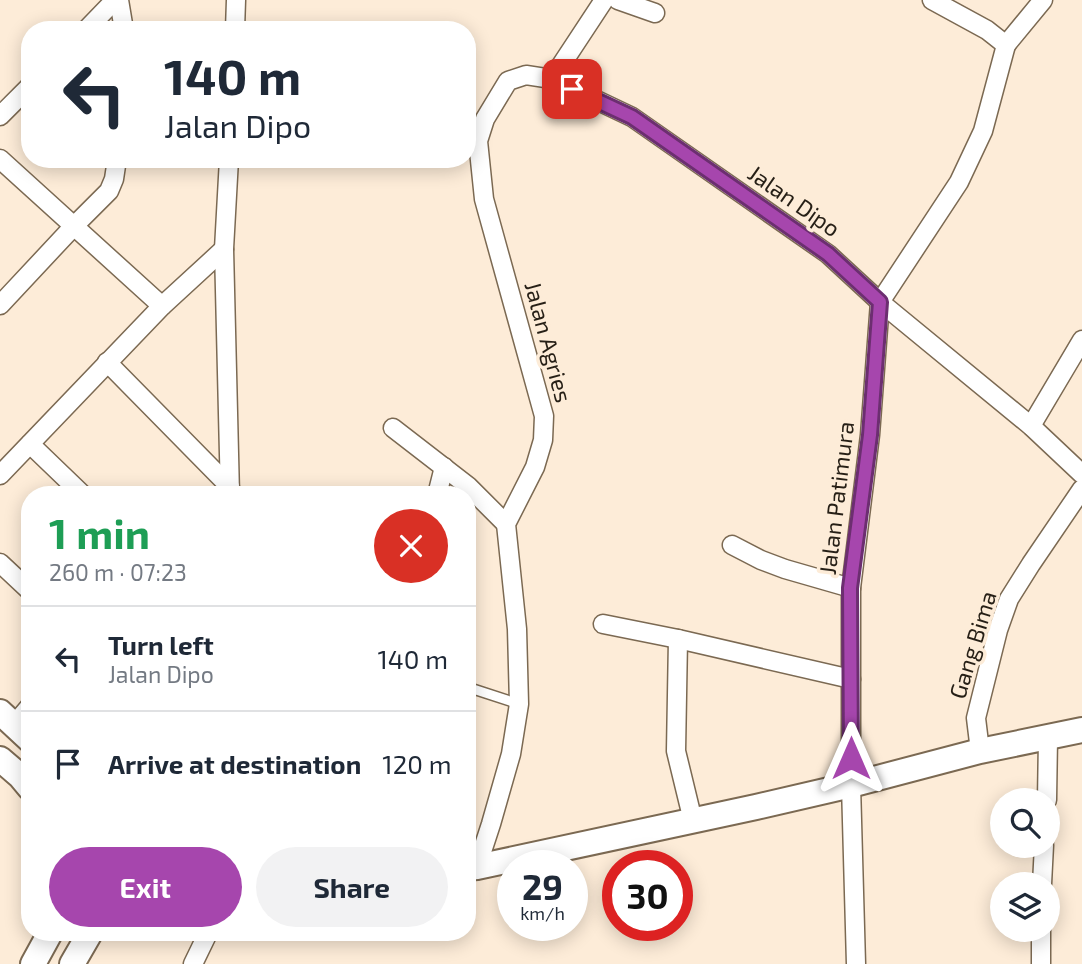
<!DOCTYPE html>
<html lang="en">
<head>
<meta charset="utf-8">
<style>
	body { margin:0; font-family:"Exo 2",sans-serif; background:#f2f2f3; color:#1f2937; height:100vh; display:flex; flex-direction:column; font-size:26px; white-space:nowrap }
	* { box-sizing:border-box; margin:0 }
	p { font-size:23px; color:#747a83 }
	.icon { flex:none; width:38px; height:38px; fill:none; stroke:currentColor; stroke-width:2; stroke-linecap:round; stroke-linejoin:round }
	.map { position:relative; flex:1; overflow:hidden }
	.details { position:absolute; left:21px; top:486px; width:455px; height:455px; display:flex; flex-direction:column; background:#fff; border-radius:28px; box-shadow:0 4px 18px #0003 }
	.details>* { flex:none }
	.guide { position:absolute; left:21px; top:21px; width:455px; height:147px; border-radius:28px; box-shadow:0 4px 18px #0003; background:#fff; color:#1f2937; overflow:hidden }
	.buttons { position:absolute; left:990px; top:788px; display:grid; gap:14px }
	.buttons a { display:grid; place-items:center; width:70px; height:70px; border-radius:50%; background:#fff; box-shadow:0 4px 18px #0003; font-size:35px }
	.speed { position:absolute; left:497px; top:850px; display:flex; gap:14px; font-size:35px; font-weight:700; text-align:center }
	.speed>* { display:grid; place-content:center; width:91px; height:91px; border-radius:50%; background:#fff; box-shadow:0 4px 18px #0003; line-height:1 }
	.speed small { font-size:18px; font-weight:400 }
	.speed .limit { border:10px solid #d22; background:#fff; color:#111 }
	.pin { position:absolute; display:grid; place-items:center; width:60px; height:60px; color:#fff; margin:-30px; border-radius:14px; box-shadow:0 4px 10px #0006 }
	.me { position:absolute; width:77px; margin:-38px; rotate:0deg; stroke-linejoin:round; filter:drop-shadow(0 0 5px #0008) }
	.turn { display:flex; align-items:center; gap:24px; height:147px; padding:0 28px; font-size:32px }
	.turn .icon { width:91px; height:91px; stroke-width:2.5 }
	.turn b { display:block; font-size:49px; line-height:60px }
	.round { display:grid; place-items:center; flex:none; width:74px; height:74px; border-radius:37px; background:#f2f2f3 }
	.headline { display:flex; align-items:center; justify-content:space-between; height:119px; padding:0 28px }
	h1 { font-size:42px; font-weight:700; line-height:52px; color:#1e9e55 }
	.primary-button { display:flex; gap:14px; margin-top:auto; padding:14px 28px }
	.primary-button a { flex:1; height:80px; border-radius:42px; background:#a646ad; color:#fff; font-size:28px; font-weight:700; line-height:80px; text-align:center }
	.primary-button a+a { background:#f2f2f3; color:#1f2937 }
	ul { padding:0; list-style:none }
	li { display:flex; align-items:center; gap:21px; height:105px; padding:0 28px; border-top:2px solid #e0e1e3 }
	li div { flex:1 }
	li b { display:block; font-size:26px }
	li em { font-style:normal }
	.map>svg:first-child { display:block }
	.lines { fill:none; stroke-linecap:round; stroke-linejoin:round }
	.lane-casing { stroke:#7b6952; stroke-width:12 }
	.street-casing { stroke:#7b6952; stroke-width:21 }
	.secondary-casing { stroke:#7b6952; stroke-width:28 }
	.lane { stroke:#fff; stroke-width:9 }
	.street { stroke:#fff; stroke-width:18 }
	.secondary { stroke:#fff; stroke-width:24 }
	.route-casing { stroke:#6c2e70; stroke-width:18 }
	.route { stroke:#a646ad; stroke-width:12 }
	.labels { text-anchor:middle; stroke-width:7; stroke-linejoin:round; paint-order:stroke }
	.street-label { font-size:23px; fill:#261f16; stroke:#fdecd8 }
</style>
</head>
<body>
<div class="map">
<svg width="1082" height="964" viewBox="0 0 1082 964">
	<rect width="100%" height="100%" fill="#fdecd8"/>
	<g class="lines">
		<g class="lane-casing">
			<polyline id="lane" points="467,687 519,704"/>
		</g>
		<g class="street-casing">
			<g id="street">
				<polyline points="119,0 124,30"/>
				<polyline points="618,0 655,13"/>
				<polyline points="86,30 115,0"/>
				<polyline points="235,30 236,0"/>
				<polyline points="1006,45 1043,0"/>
				<polyline points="552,79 604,0"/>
				<polyline points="0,116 30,86"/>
				<polyline points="0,159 162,306"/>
				<polyline points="229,159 224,249 230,495"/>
				<polyline points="0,305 73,227 109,191 114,179 117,159"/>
				<polyline points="107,362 230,487"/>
				<polyline points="1031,426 1082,340"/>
				<polyline points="393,428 468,486 506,524"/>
				<polyline points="30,444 83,495"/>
				<polyline points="0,475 162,306 224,249"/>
				<polyline points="437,495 444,467"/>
				<polyline points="732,545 761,560 785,569 851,588"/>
				<polyline points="0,563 30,591"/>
				<polyline points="603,624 678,639 851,679"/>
				<polyline points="678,639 676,751 693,821"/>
				<polyline points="14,725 30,706"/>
				<polyline points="980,751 976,718 998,630 1009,599 1031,564 1082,489"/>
				<polyline points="1047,800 1048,738"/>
				<polyline points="477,867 491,824 511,754 519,704 517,629 506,524 535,467 543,440 544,416 484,199 478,141 485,119 508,81 526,75 552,79 632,117 828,254 880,302 1031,426 1082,474"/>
				<polyline points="1042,884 1044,845"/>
				<polyline points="193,964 208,933"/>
				<polyline points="856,964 851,785 851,588 870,435 880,302 959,182 983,131 1006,45 987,30 932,0"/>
				<polyline points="1041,964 1041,929"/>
			</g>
		</g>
		<g class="secondary-casing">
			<g id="secondary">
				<polyline points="0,712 30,740"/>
				<polyline points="0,759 20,776 30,788"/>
				<polyline points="467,868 477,867 756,807 851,785 980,751 1082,730"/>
				<polyline points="33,964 50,933"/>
				<polyline points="72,964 90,933"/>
			</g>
		</g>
		<use href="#lane" class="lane"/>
		<use href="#street" class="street"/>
		<use href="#secondary" class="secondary"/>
	</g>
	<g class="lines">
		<g class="route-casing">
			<polyline id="route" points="572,89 632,117 828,254 880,302 870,435 850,588 851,758"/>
		</g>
		<use href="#route" class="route"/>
	</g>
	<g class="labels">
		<g class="street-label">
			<text transform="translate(794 201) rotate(35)" y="8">Jalan Dipo</text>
			<text transform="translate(548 342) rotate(75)" y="8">Jalan Agries</text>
			<text transform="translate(837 498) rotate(-83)" y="8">Jalan Patimura</text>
			<text transform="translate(973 645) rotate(-73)" y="8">Gang Bima</text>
		</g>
	</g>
</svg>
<div class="buttons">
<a><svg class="icon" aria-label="search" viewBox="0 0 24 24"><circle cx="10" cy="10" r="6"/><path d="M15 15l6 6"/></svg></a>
<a><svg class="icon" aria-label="layers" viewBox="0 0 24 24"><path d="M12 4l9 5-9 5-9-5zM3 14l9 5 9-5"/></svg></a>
</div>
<div class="speed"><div>29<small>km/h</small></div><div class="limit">30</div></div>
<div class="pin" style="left:572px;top:89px;background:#d93025"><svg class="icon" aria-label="arrive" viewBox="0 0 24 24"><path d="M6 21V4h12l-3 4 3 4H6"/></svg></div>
<svg class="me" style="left:851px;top:758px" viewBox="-20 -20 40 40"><path d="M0-17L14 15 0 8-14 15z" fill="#a646ad" stroke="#fff" stroke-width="4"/></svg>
<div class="guide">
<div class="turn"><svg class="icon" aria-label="left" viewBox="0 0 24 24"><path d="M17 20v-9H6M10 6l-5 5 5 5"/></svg><div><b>140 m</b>Jalan Dipo</div></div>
</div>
<section class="details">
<div class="headline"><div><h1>1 min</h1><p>260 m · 07:23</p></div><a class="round" style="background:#d93025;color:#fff"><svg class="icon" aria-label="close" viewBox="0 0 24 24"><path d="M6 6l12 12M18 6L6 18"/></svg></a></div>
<ul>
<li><svg class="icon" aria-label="left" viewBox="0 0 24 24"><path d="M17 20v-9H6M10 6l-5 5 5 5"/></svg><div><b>Turn left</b><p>Jalan Dipo</p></div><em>140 m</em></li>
<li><svg class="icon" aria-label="arrive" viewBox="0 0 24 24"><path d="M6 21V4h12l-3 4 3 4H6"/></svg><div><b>Arrive at destination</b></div><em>120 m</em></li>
</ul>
<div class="primary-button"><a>Exit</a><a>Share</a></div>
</section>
</div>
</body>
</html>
